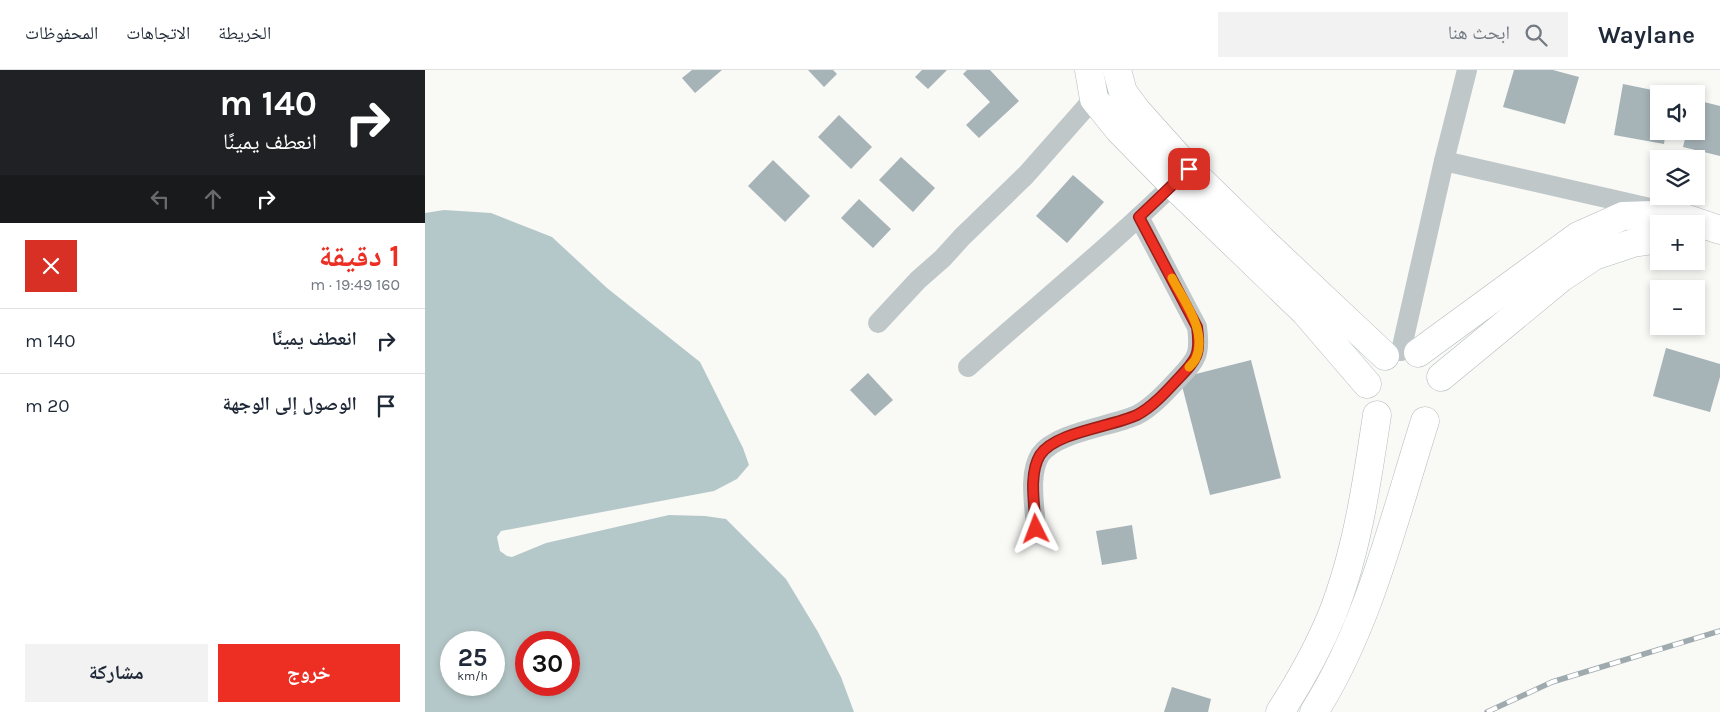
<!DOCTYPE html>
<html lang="ar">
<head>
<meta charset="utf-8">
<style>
	body { margin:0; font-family:Karla,"Noto Naskh Arabic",sans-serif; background:#f2f2f3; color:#1f2937; direction:rtl; height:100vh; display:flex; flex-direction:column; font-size:19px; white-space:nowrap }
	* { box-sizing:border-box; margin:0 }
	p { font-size:16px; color:#747a83 }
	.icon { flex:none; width:28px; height:28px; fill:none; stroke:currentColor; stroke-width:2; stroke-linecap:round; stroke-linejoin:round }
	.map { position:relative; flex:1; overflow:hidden; direction:ltr }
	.details { display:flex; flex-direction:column; background:#fff; width:425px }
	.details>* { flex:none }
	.hud { background:#202124; color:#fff; overflow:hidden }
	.buttons { position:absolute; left:1225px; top:15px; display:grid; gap:10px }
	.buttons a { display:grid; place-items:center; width:55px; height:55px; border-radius:0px; background:#fff; box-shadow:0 2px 8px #0003; font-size:25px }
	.speed { position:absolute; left:15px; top:561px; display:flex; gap:10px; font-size:25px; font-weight:700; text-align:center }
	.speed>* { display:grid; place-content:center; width:65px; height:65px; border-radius:50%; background:#fff; box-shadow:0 2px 8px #0003; line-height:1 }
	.speed small { font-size:12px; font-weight:400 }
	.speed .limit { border:8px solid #d22; background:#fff; color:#111 }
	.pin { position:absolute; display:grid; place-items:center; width:42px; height:42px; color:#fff; margin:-21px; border-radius:10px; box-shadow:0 2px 8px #0006 }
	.me { position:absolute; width:55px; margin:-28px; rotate:357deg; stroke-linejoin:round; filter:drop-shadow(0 0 4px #0008) }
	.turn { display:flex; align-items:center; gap:18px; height:105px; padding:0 25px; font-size:22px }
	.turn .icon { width:65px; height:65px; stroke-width:2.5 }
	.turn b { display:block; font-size:35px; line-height:42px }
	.lanes { display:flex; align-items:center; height:48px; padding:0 25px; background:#0003; justify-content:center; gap:25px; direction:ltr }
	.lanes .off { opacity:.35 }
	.round { display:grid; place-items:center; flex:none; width:52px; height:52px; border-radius:0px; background:#f2f2f3 }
	.overview { display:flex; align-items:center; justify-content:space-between; height:85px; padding:0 25px }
	h1 { font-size:30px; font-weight:700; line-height:38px; color:#ed2e23 }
	.action { display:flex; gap:10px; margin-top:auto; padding:10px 25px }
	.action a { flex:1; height:58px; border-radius:0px; background:#ed2e23; color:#fff; font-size:20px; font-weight:700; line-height:58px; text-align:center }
	.action a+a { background:#f2f2f3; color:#1f2937 }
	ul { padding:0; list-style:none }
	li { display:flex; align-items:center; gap:15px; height:65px; padding:0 25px; border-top:1px solid #e0e1e3 }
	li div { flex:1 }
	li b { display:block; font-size:19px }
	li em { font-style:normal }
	header { display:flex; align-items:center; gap:30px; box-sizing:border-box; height:70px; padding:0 25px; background:#fff; border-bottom:1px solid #e0e1e3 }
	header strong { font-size:24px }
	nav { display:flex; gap:28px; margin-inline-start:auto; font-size:18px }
	.search { width:350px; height:45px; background:#f2f2f3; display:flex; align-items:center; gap:12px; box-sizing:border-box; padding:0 18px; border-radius:0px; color:#747a83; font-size:19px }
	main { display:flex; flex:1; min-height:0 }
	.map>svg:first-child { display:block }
	.water { fill:#b5c8c9; fill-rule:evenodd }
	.building { fill:#a6b3b7 }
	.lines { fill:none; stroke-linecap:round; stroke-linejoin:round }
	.primary-casing { stroke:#b3bbbe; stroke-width:29 }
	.street { stroke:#bfc7c9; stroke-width:20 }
	.primary { stroke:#fff; stroke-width:28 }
	.rail-casing { stroke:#9faaae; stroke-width:5.5 }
	.rail { stroke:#fff; stroke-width:4; stroke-dasharray:11; stroke-linecap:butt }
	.route-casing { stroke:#9a1e17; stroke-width:12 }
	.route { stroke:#ed2e23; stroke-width:9 }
	.slow { stroke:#f59e0b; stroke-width:9 }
</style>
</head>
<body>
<header>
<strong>Waylane</strong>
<div class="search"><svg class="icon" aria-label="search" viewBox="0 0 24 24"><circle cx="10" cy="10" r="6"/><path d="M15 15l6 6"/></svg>ابحث هنا</div>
<nav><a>الخريطة</a><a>الاتجاهات</a><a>المحفوظات</a></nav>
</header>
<main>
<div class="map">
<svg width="1295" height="642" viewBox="0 0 1295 642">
	<rect width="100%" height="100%" fill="#f9f9f6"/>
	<path class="water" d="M 19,140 L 66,143 L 127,167 L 182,218 L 275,292 L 318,378 L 324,395 L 312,409 L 289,421 L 76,461 L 72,467 L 75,481 L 82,486 L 87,487 L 121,473 L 244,445 L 280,446 L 301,449 L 361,509 L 393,562 L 416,607 L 429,642 L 0,642 L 0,143 ZM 26,572 L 69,572 L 69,615 L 26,615 ZM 101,572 L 144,572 L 144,615 L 101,615 Z"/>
	<g class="building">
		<polygon points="267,0 297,0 270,23 257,8"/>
		<polygon points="383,0 408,0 412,4 399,17"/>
		<polygon points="497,0 522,0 503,19 490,7"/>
		<polygon points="542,0 565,0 594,31 554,68 541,55 565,32 538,4"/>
		<polygon points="1089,0 1128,0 1154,7 1140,54 1078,37"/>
		<polygon points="1198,14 1242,23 1234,24 1234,61 1241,61 1239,74 1189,65"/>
		<polygon points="1271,30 1295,36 1295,86 1258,77 1262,61 1271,61"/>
		<polygon points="414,45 447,77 426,99 393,67"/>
		<polygon points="476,87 510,118 488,142 454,110"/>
		<polygon points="348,90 385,126 360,152 323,116"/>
		<polygon points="648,105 679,132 642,173 611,146"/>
		<polygon points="434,129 466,159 448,178 416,148"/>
		<polygon points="1241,278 1295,294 1295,307 1285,342 1228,326"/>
		<polygon points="826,290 856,408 785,425 755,308"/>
		<polygon points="443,303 468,330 450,346 425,320"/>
		<polygon points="707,455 712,489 677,495 671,461"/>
		<polygon points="747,617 786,629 783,642 739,642"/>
	</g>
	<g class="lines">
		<g class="primary-casing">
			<g id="primary">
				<polyline points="664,0 669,29 694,60 748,115 880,242 942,314"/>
				<polyline points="692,0 698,22 712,41 764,99 842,175 960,286"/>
				<polyline points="993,283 1153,166 1198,146 1228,145 1251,145 1295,160"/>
				<polyline points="1016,307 1136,208 1169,186 1208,173 1234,169"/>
				<path d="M 855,642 C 875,611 893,579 907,545 C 932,482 942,412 952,345"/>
				<path d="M 889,642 C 944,556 969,448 1000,351"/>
			</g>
		</g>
		<g class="street">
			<polyline points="1019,91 1225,138"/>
			<polyline points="453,253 493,210 518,188 537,167 601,105 677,19"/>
			<polyline points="976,281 1019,91 1042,0"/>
			<path d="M 543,297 C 615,233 689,173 757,106"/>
			<path d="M 611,459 C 610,437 603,405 615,385 C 631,362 685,357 712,345 C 727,337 740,323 752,310 C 771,290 776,286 772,257 L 714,147"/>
		</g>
		<use href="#primary" class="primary"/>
		<g class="rail-casing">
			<polyline id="rail" points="1062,642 1127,612 1295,561"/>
		</g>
		<use href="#rail" class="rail"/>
	</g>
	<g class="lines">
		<g class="route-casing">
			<path id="route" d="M 611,459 C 610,437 603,405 615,385 C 630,362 686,357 712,345 C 727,337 740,323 752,310 C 771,290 776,286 772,257 L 714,147 L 764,99"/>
		</g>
		<use href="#route" class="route"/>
		<path class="slow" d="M 747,208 C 758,230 783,261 771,288 C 770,291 767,294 764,297"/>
	</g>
</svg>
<div class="buttons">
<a><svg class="icon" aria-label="sound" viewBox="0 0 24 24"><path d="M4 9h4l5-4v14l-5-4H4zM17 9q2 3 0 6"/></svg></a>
<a><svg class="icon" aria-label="layers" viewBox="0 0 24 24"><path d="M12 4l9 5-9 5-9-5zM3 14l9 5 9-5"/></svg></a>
<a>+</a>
<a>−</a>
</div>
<div class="speed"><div>25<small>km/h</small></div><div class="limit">30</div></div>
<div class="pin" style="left:764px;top:99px;background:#d93025"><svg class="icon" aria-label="arrive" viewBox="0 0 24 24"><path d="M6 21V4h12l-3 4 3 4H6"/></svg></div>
<svg class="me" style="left:611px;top:459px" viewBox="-20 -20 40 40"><path d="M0-17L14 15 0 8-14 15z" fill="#ed2e23" stroke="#fff" stroke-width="4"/></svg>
</div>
<section class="details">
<div class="hud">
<div class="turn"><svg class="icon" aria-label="right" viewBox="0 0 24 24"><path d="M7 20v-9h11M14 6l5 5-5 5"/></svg><div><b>140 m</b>انعطف يمينًا</div></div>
<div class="lanes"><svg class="icon off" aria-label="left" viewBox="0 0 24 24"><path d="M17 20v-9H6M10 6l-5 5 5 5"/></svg><svg class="icon off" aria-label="ahead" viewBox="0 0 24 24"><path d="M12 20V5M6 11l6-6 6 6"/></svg><svg class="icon" aria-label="right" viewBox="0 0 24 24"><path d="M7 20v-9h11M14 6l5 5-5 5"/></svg></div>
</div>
<div class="overview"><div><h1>1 دقيقة</h1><p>160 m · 19:49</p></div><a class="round" style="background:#d93025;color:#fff"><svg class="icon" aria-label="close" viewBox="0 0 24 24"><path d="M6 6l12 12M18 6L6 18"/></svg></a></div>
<ul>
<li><svg class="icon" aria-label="right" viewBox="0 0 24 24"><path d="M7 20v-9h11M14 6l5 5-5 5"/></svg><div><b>انعطف يمينًا</b></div><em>140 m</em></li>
<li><svg class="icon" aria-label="arrive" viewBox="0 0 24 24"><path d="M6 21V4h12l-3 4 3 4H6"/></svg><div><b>الوصول إلى الوجهة</b></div><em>20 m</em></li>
</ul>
<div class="action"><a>خروج</a><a>مشاركة</a></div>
</section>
</main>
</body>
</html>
